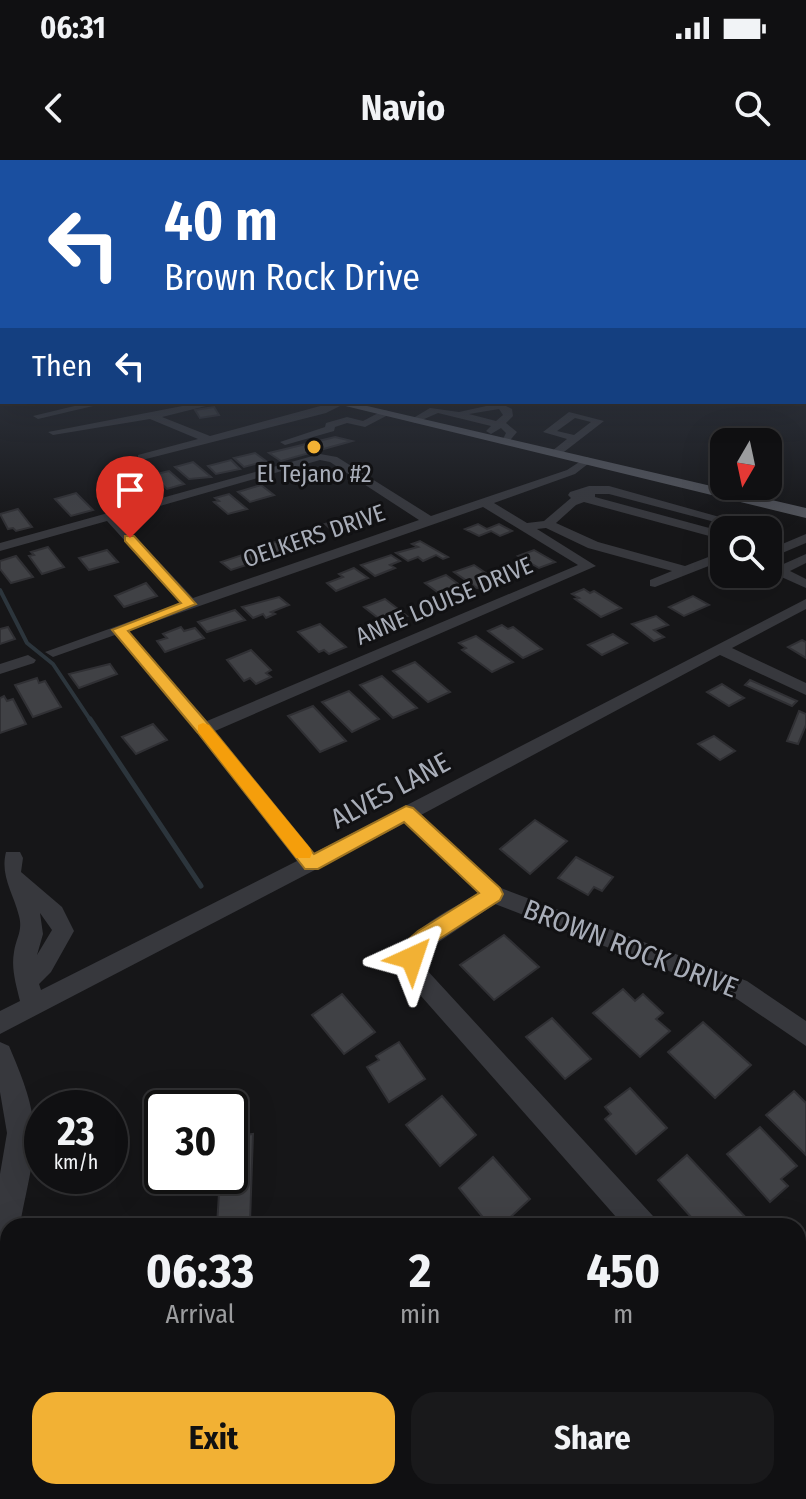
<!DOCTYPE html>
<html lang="en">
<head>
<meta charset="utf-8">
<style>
	body { margin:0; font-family:"Fira Sans Condensed",sans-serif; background:#19191b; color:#f1f3f6; height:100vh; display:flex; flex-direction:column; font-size:30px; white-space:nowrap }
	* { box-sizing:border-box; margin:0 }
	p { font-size:26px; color:#9c9d9f }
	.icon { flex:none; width:44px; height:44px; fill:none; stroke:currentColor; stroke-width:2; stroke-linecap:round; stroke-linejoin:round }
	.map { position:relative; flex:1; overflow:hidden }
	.sheet { position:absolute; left:0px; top:1058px; width:806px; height:282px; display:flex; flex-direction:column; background:#101012; border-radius:24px 24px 0 0; box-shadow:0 8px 32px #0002,0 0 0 2px #303032 }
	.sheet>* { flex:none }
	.top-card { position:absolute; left:0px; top:0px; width:806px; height:244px; box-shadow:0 8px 32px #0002,0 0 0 2px #303032; background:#1a4fa0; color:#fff; overflow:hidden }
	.needle { width:52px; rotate:189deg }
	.tools { position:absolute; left:710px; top:268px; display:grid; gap:16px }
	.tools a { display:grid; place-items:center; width:72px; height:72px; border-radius:16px; background:#101012; box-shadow:0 8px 32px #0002,0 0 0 2px #303032; font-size:40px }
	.speed { position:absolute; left:24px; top:930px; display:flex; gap:16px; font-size:40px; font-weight:700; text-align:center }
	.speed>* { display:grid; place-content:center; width:104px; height:104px; border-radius:50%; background:#101012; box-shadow:0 8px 32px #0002,0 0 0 2px #303032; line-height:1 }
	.speed small { font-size:20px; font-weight:400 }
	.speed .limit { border:4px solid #111; border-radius:12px; background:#fff; color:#111 }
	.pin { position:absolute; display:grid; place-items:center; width:68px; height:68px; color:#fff; margin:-82px -34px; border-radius:50% 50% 50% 0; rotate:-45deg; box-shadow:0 0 8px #0007 }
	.pin .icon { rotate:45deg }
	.me { position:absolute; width:88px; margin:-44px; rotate:42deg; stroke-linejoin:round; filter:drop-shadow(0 0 6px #0008) }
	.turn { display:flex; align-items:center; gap:28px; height:168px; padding:0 32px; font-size:36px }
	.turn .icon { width:104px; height:104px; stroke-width:2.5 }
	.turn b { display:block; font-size:56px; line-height:68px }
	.then { display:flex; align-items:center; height:76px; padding:0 32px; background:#0003; gap:16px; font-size:30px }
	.eta { display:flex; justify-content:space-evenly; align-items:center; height:136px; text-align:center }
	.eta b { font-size:48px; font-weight:700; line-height:56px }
	.button { display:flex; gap:16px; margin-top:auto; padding:16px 32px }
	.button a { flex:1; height:92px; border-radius:24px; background:#f2b134; color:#111; font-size:32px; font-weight:700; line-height:92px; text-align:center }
	.button a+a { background:#19191b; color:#f1f3f6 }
	.status { display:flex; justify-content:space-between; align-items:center; height:56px; padding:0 40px; background:#101012; direction:ltr }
	.status svg { height:22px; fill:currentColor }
	header { display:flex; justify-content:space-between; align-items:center; height:104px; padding:0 32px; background:#101012; font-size:36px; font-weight:700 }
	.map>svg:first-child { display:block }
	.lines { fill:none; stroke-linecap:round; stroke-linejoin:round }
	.stream-far1 { stroke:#2c353c; stroke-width:4 }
	.stream { stroke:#2c353c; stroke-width:5 }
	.building { fill:#404145; stroke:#303034; stroke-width:2 }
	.minor { fill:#37383d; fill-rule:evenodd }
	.major { fill:#53555c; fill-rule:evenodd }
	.route { fill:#f2b134; stroke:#9d7322; stroke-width:2 }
	.slow { fill:#f59e0b }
	.poi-dot { fill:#f2b134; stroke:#111113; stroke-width:3 }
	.labels { text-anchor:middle; stroke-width:6; stroke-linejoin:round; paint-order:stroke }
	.far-poi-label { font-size:24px; fill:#a8adb8; stroke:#111113 }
	.far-street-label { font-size:24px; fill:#a8adb8; stroke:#111113 }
	.street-label { font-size:28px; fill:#a8adb8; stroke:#111113 }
</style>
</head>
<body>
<div class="status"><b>06:31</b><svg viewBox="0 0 49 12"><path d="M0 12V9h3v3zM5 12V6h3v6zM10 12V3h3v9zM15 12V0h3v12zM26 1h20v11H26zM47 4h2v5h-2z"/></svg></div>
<header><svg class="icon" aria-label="back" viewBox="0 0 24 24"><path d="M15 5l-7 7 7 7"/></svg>Navio<svg class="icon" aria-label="search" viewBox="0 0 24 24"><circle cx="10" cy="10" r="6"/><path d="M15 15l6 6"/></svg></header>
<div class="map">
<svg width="806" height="1339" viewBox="0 0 806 1339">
	<rect width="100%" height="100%" fill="#161618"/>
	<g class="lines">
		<polyline class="stream-far1" points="0,430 27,483 53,504 91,561"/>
		<polyline class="stream" points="90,559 201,726"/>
	</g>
	<g class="building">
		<polygon points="214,247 219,255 200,258 195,250"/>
		<polygon points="335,277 352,281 281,301 269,293"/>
		<polygon points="255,293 266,301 244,307 234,298"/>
		<polygon points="231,300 240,309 216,314 208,306"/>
		<polygon points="193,302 211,317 189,319 175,307"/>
		<polygon points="169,311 184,324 167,329 152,315"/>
		<polygon points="130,319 148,334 128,340 110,324"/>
		<polygon points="261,325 274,335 250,342 238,332"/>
		<polygon points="76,333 93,350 71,356 55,339"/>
		<polygon points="229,334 247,349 228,354 214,342 219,341 215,338"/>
		<polygon points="18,349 32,367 16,371 13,368 8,369 0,354"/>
		<polygon points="351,356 363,366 336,374 325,364"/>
		<polygon points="478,364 487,369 499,364 512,371 500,376 491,371 479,376 465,369"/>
		<polygon points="286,380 293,386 284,389 288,392 273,397 260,385"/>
		<polygon points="420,381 448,397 443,399 436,395 423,401 418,397 408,401 396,393 418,387 412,384"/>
		<polygon points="48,387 64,407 42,414 29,396 34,395 31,392"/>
		<polygon points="107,390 118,402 89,410 79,398"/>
		<polygon points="534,390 555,402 539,408 518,396"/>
		<polygon points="254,391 265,399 231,410 221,402"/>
		<polygon points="391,395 400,401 390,405 395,408 375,416 361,405"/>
		<polygon points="16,396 33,417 11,423 0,409 0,401"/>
		<polygon points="474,405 496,420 492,421 499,426 487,430 482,426 477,428 454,412"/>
		<polygon points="354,408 368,418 336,431 327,423 343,417 339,414"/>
		<polygon points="446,415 468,431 464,433 470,437 458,442 452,437 447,439 425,423"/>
		<polygon points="146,423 157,436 124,447 115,436"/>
		<polygon points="584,429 590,433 594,431 621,448 601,457 575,439 579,438 572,434"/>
		<polygon points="693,436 709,445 684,456 669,447"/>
		<polygon points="279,437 289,445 271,452 275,454 266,458 263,454 253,458 242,447"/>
		<polygon points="385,439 407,456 403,457 408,462 396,467 391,462 386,464 364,447"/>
		<polygon points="235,450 245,460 207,472 198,462"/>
		<polygon points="656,456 668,465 654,470 664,477 654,481 632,464"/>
		<polygon points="320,464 346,487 329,494 324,490 319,492 298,472"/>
		<polygon points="502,465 508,469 513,467 542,489 523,498 488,471"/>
		<polygon points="8,467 15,479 0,484 0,469"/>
		<polygon points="181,467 184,471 195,468 204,478 165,492 157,481 167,478 163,474"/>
		<polygon points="613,474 627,483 602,495 588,485"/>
		<polygon points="476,476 513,502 492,512 462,490 466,488 459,483"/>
		<polygon points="802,480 806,482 806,498 788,487"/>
		<polygon points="251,490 271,510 266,513 271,517 256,524 250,518 244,521 227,500"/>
		<polygon points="415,502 450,532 428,542 393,511"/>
		<polygon points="110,504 117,514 79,528 69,514"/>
		<polygon points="382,516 417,548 393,558 360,525"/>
		<polygon points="37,518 39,523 45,521 61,547 33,557 15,525"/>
		<polygon points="750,520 797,541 792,546 745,525"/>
		<polygon points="722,524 744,538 729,546 707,532"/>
		<polygon points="349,531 379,559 352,572 322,542"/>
		<polygon points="4,536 7,541 13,539 26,564 0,573 0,538"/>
		<polygon points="313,546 346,581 320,592 288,556"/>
		<polygon points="799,551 806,554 806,565 798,584 787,581"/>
		<polygon points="153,564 167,580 136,594 122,577"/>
		<polygon points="714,576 735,591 720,600 698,584"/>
		<polygon points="535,660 567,681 530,714 500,689"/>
		<polygon points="576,697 613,717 602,731 594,727 588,735 558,718"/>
		<polygon points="504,775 539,807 494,840 460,805"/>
		<polygon points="623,829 635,841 643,834 663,853 656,859 670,871 640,897 593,853"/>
		<polygon points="342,834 375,872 344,894 312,855"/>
		<polygon points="552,858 591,899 565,919 526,877"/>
		<polygon points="703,862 751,905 715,938 668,892"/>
		<polygon points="399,882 425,919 389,942 367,907 379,900 376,896"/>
		<polygon points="630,928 667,968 636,994 605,959 611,954 605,947"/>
		<polygon points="794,931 806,943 806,995 766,955"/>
		<polygon points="442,936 476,975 440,1006 406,965"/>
		<polygon points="760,967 797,1006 781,1019 788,1026 770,1042 727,994"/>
		<polygon points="253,974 250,1062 217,1066 220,1016 230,1016 230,977"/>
		<polygon points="687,995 748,1060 742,1066 699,1066 658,1020"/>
		<polygon points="493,997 530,1039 501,1066 490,1066 459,1028"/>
		<polygon points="806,1254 806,1339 798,1339 795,1332 798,1332 798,1257"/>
		<polygon points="462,1332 522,1332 516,1339 466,1339"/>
	</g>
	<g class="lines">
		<g class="minor">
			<rect x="0" y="204" width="2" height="6"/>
			<rect x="0" y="231" width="2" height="6"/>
			<polygon points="91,242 110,242 38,259 33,256"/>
			<polygon points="203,242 222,242 162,257 210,276 335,242 346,243 326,253 142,300 138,299 138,295 198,279 150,259 53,275 48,272"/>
			<path d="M 500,243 L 512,249 L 513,256 L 506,263 L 517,272 L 507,284 L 502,281 L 506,273 L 501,268 L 491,274 L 486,271 L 491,266 L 438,253 L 415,263 L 410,260 L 430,248 L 459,252 ZM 499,249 L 503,255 L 496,261 L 469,254 Z"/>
			<polygon points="384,250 388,251 388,255 365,267 347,263 335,267 334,271 285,285 280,282 325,267 326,263 347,257 363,261"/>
			<path d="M 569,252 L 604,261 L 560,295 L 552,295 L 552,291 L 567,279 L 543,272 ZM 575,258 L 591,262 L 574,275 L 557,271 Z"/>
			<path d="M 320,294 L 337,297 L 431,356 L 567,310 L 587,297 L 593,300 L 575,314 L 494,343 L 527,363 L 544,361 L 571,338 L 568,335 L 570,332 L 589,326 L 609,326 L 766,370 L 745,370 L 609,334 L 595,334 L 595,337 L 724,372 L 724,380 L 584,342 L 576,345 L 556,363 L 598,382 L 685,406 L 724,391 L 724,400 L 655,427 L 650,426 L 650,420 L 672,411 L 588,388 L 546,368 L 537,369 L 596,406 L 215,571 L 314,693 L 806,439 L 806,449 L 732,488 L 806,523 L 806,535 L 720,495 L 421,655 L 501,728 L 747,821 L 806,861 L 806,886 L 731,835 L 495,744 L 427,790 L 424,798 L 425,808 L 653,1056 L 658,1066 L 624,1066 L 406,819 C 385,776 449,752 478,733 L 405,663 L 0,874 L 0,851 L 20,841 C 16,825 11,808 14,792 C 16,778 23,771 19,756 C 13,732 0,716 6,692 L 20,692 L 23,698 L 21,712 L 62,747 L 74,771 L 51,812 L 39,824 L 41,830 L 297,701 L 198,573 L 115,475 L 53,497 L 45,492 L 181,443 L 107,361 L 0,391 L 0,383 ZM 320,300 L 330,302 L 419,360 L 193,438 L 118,358 ZM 483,347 L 578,405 L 207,561 L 128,471 ZM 40,753 L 52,770 L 37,795 L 43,774 Z"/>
			<polygon points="806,374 806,383 768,399 768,390"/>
			<polygon points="806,394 806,403 790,411 806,419 806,428 768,411 768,401 779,406"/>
			<polygon points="28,495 36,500 34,503 0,514 0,504"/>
			<path d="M 0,882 L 9,886 C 20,912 33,942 34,971 C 36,999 24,1038 20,1066 L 8,1066 L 8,1107 L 0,1110 L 0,1014 L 7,973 L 0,932 Z"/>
			<polygon points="806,1092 806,1127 798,1130 798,1095"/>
			<polygon points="8,1151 8,1183 0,1184 0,1152"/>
			<polygon points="360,1332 397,1332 400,1339 363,1339"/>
		</g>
		<polygon class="major" points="329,242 350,242 806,348 806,358"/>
	</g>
	<linearGradient id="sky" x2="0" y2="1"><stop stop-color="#0c0c0d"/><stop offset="0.49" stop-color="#363c48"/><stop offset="1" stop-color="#363c48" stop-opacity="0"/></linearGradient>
	<rect width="806" height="367" fill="url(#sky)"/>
	<polygon class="route" points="125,376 134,376 196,444 128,471 209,565 314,694 406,646 413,648 500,728 503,734 500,740 433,783 426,789 420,804 412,807 405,804 402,798 410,778 418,771 479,733 404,662 318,709 305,709 198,573 112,470 181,443 125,381"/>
	<polygon class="slow" points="203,563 209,565 310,688 312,693 310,698 296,698 198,572 198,565"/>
	<circle class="poi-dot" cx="314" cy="287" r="8"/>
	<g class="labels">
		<g class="far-poi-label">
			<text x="314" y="322">El Tejano #2</text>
		</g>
		<g class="far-street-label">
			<text transform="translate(314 376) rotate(-19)" y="8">OELKERS DRIVE</text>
			<text transform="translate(444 441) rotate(-23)" y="8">ANNE LOUISE DRIVE</text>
		</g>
		<g class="street-label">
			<text transform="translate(390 630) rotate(-28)" y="10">ALVES LANE</text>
			<text transform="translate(631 788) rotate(21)" y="10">BROWN ROCK DRIVE</text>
		</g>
	</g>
</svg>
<div class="tools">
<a><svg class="needle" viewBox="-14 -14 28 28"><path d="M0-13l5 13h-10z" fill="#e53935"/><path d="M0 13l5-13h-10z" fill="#9c9d9f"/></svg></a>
<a><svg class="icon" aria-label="search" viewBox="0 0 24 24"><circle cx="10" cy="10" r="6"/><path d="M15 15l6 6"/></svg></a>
</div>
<div class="speed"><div>23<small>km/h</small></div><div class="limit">30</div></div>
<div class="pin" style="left:130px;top:378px;background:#d93025"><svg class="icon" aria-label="arrive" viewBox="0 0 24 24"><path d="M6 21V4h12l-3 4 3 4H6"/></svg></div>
<svg class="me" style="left:412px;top:798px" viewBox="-20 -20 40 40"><path d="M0-17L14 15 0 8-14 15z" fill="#f2b134" stroke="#fff" stroke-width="4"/></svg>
<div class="top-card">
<div class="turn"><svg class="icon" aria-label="left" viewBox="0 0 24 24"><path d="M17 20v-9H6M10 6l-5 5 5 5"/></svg><div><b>40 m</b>Brown Rock Drive</div></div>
<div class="then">Then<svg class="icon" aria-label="left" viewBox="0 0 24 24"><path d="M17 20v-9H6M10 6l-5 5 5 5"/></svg></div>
</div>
<section class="sheet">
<div class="eta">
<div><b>06:33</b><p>Arrival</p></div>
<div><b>2</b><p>min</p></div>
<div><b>450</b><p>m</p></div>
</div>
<div class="button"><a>Exit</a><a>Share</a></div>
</section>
</div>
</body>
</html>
